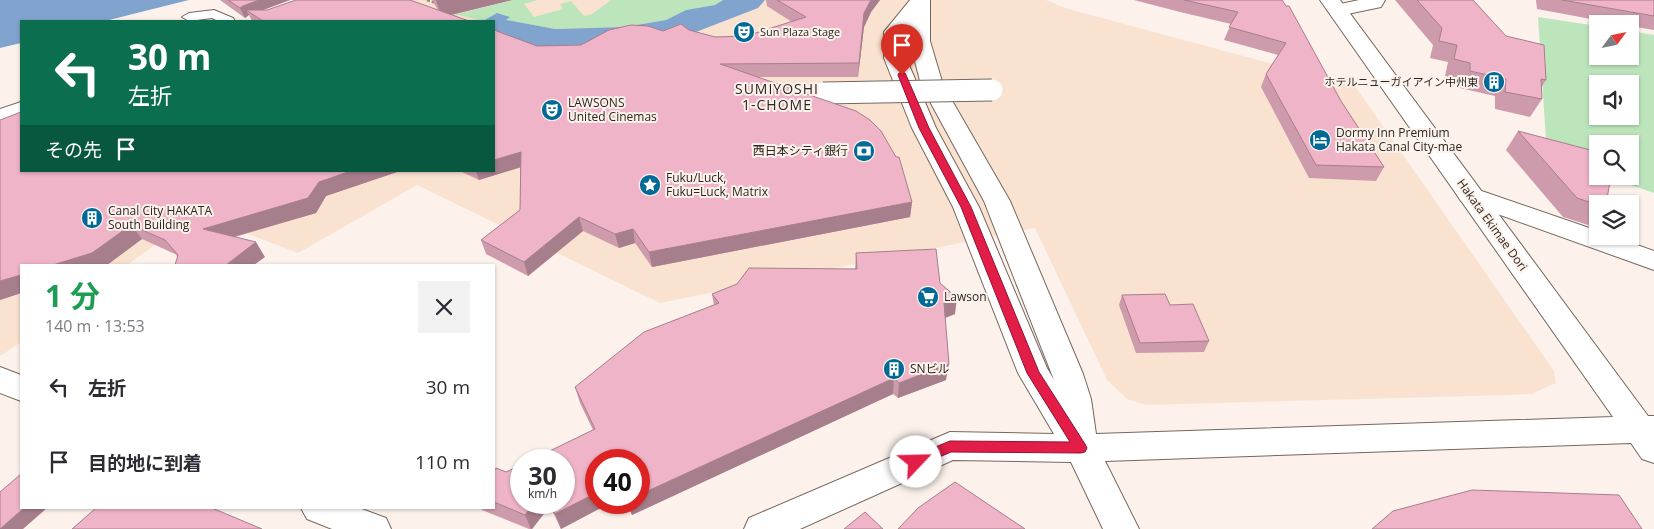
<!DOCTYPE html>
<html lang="ja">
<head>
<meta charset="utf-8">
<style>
	body { margin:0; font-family:"Open Sans","Noto Sans JP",sans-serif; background:#f2f2f3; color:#2b2b33; height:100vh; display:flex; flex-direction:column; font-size:19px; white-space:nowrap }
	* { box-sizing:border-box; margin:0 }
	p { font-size:16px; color:#7c7c81 }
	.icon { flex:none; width:28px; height:28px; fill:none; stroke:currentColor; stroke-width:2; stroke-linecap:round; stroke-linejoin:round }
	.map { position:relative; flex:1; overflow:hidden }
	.sheet { position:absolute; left:20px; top:264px; width:475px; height:245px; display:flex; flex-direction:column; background:#fff; border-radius:0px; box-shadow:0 1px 4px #0004 }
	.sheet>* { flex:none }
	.guide { position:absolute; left:20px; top:20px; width:475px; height:152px; border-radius:0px; box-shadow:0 1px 4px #0004; background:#0b6e4f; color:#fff; overflow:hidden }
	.needle { width:32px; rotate:57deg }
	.fabs { position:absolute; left:1589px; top:15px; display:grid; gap:10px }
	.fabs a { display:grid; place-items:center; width:50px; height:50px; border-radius:0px; background:#fff; box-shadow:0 1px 4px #0004; font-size:25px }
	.speed { position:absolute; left:510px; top:449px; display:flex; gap:10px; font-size:25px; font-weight:700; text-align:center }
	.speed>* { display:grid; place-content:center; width:65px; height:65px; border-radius:50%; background:#fff; box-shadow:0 1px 4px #0004; line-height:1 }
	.speed small { font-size:12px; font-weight:400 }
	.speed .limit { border:8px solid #d22; background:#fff; color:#111 }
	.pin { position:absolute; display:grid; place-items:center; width:42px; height:42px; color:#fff; margin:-51px -21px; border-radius:50% 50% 50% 0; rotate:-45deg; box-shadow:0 0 5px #0007 }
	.pin .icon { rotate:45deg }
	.me { position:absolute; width:55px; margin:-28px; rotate:66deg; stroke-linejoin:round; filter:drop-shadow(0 0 4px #0008) }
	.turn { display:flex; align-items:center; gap:18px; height:105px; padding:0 25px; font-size:22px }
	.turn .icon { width:65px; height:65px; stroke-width:2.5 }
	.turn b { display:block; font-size:35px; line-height:42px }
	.then { display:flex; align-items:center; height:48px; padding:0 25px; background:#0003; gap:10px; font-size:19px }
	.round { display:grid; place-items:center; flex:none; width:52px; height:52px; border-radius:0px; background:#f2f2f3 }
	.headline { display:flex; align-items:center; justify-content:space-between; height:85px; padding:0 25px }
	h1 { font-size:30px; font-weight:700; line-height:38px; color:#1e9e55 }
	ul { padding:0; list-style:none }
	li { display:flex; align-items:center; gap:15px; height:75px; padding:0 25px }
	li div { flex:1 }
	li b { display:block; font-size:19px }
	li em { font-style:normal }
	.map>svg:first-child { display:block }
	.built { fill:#fae2d1 }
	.green { fill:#bde5bc; fill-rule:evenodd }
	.water { fill:#81a4ce }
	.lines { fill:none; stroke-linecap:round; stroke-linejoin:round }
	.service-casing { stroke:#76675c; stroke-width:2 }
	.minor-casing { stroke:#76675c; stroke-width:2 }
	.tertiary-casing { stroke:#76675c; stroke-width:2 }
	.path { stroke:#918983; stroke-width:2.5; stroke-dasharray:3 2; stroke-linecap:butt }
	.service { fill:#fff; fill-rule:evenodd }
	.minor { fill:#fff; fill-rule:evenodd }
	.tertiary { fill:#fff; fill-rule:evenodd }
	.pedestrian-bridge-casing { stroke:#76675c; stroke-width:23; stroke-linecap:butt }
	.pedestrian-bridge { stroke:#fff; stroke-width:21 }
	.wall { fill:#ce9bac }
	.shaded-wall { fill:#a77e8c }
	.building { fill:#efb4c8; stroke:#a77e8c }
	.route { fill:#e11d48; stroke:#92132f }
	.labels { text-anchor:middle; stroke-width:4; stroke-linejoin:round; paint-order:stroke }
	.far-poi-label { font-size:11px; fill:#2c2621; stroke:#fcf2eb; text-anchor:start }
	.poi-label { font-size:12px; fill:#2c2621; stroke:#fcf2eb; text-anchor:start }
	.street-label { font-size:12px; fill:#2c2621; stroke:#fcf2eb }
	.neighbourhood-label { font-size:14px; letter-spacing:1px; fill:#2c2621; stroke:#fcf2eb }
</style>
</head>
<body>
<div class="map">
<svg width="1654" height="529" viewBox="0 0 1654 529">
	<rect width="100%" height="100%" fill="#fcf2eb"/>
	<polygon class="built" points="342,0 1046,0 1065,8 1355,86 1554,371 1556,383 1531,394 1510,395 1146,405 1127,399 1107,380 1035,228 660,303 417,185 298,253 209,219 181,226 127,265 21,265 21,342 2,355 0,355 0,127 21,171 494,171 494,21 278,21"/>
	<g class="green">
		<polygon points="512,0 538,0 524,4 534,17 563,9 560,4 571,1 584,16 592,14 611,0 723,0 715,5 686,10 666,20 625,27 555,29 505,20 509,17 497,13 483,21 459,15 446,19 445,17"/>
		<path d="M 1538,17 L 1597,26 L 1598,56 L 1630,56 L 1630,31 L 1654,35 L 1654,193 L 1605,176 L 1630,176 L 1630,144 L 1598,144 L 1597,174 L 1547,156 ZM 1598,84 L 1630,84 L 1630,116 L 1598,116 Z"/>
	</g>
	<g class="water">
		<polygon points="0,0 189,0 105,21 21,21 21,43 0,48"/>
		<polygon points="723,0 765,0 758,8 683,37 584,58 494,42 494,21 483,21 497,13 510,17 506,20 555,29 625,27 666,20 686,10 715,5"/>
	</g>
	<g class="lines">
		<g class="service-casing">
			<polygon id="service" points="214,10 233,18 235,21 218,21 212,18 189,21 182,17 189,13"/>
		</g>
		<g class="minor-casing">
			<g id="minor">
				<polygon points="1359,0 1385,0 1381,7 1338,16 1331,14 1328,10 1331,6"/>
				<polygon points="1470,187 1598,231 1598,236 1612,236 1654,251 1654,270 1461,201 1457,195 1461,189"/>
			</g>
		</g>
		<g class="tertiary-casing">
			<g id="tertiary">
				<path d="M 910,0 L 930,0 L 930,41 L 943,85 L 1010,201 L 1083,374 L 1091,399 L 1096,434 L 1613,417 L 1320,0 L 1340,0 L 1648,416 L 1654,416 L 1654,463 L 1642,459 L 1631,443 L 1105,461 L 1139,529 L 1103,529 L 1071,462 L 953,460 L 800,529 L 744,529 L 749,518 L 950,432 L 1054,434 L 1018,373 L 953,207 L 912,128 L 884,58 L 884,32 ZM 910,26 L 910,41 L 921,85 L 984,201 L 1054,380 L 1047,368 L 979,207 L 936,128 L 906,58 L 904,33 Z"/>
				<polygon points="21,102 21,117 0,124 0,109"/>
				<polygon points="0,367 21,375 21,401 0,393"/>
				<polygon points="301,508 359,508 386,518 391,529 332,529 307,519"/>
			</g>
		</g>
		<polyline class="path" points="427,0 436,3"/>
		<use href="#service" class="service"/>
		<use href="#minor" class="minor"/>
		<use href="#tertiary" class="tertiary"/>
		<g class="pedestrian-bridge-casing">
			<polyline id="pedestrian-bridge" points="823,93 992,90"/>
		</g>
		<use href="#pedestrian-bridge" class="pedestrian-bridge"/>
	</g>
	<g class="wall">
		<polygon points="220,0 290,0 263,10 438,10 432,0 512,0 451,15 469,21 252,21 249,15 245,18"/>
		<polygon points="766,0 880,0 871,12 864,27 858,77 759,77 912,202 910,217 652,267 635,243 619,248 583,231 528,276 486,254 481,240 520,210 520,167 479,180 460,171 494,171 537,46 581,45 663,31 689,30 715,37 746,36 792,22 767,6"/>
		<polygon points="1134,0 1282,0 1341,101 1384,167 1376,181 1309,178 1261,87 1266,74 1278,55 1224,40 1231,24 1180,12"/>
		<polygon points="1395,0 1473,0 1546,80 1541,88 1542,99 1530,117 1495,109 1495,96 1460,88 1461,80 1445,76 1448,62 1430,58 1433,45"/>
		<polygon points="1536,0 1654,0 1654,30 1630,26 1630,24 1618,24 1537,9"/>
		<polygon points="21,112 397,172 326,196 316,213 235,237 265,257 178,257 175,254 142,239 107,265 21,265 21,293 0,300"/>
		<polygon points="1518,131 1598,204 1598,218 1591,226 1563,217 1506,150"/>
		<polygon points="856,253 940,283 955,314 945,318 946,380 898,398 893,394 632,515 626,502 639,502 639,460 596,502 612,502 561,529 550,506 532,529 529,529 482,510 481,508 494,508 494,471 521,502 564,502 593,430 580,403 575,387 714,305 712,294 855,269"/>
		<polygon points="1122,295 1170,305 1209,341 1204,352 1136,353 1119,305"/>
	</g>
	<g class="shaded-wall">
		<polygon points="259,0 290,0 252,14 246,10 249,15 245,18 240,8 243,6"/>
		<polygon points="436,0 512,0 442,17"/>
		<polygon points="871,0 880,0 871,12 864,27 858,77 859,63 864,13"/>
		<polygon points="521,152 525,166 479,180 476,171 494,171 494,160"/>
		<polygon points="351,171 397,171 397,172 326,196 316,213 212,243 203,229 319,182"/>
		<polygon points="912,202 910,217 652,267 649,252"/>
		<polygon points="579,217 583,231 528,276 524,262"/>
		<polygon points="131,225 142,239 107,265 53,265"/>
		<polygon points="633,229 635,243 619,248 615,234"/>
		<polygon points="256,242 265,257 254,265 226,265"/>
		<polygon points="21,275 21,293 0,300 0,281"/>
		<polygon points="957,298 955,314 942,319 944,303"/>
		<polygon points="949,364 946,380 898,398 899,383"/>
		<polygon points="894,378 893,394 632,515 628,502 639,502 639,495"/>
		<polygon points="596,493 596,502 612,502 561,529 555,514"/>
		<polygon points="535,502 548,502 550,506 532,529 531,529 525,515"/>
		<polygon points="24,508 47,508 23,529 0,529"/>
	</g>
	<g class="building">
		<polygon points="228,0 259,0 243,6 240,8"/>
		<polygon points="296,0 410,0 469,21 263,21 246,10 267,10"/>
		<polygon points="777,0 871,0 864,13 859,63 720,64 856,111 870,120 881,131 896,157 899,157 912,202 649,252 633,229 615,234 579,217 524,262 481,240 520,210 521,152 494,160 494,30 537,46 581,45 609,30 631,25 648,26 663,31 681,24 689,30 715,37 746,36 806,17"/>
		<polygon points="1184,0 1282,0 1286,6 1289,6 1341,101 1384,167 1316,165 1266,74 1286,43 1229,27 1238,12"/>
		<polygon points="1417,0 1473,0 1506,36 1544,45 1546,80 1541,79 1542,99 1505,92 1506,79 1470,71 1470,63 1454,59 1457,45 1439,41 1442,28"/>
		<polygon points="1562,0 1654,0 1654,16"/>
		<polygon points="21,112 21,171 351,171 319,182 308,198 203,229 256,242 226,265 175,265 178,255 165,240 131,225 92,253 53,265 21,265 21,275 0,281 0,120"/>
		<polygon points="1518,131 1598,152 1598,176 1611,176 1606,204 1598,204 1598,205 1577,198"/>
		<polygon points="936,249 940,283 957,298 944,303 949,364 899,383 894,378 639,495 639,460 596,460 596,493 555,514 549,502 564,502 564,460 531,460 595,429 575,387 644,332 719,303 712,294 737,284 749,268 857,269 856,253"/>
		<polygon points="1165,294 1170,305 1193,304 1209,341 1140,343 1122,295"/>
		<polygon points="521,465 521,502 535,502 525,515 494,502 494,471 496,468 506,472"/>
		<polygon points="21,474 21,508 24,508 0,529 0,492"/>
		<polygon points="955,482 1025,529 898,529 918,508"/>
		<polygon points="1472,490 1619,495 1642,529 1372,529 1393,511"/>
		<polygon points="96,508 212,508 262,529 72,529"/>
		<polygon points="865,512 883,529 844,529"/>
	</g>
	<polygon class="route" points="899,73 905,73 906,75 929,128 971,207 1039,372 1085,444 1087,448 1085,452 1081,453 951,452 916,467 911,466 909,462 911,457 950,441 1070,442 1027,373 961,207 919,128 898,75"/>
	<defs>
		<g id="theatre-disc" transform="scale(1.125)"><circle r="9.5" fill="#006996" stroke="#fcf2eb"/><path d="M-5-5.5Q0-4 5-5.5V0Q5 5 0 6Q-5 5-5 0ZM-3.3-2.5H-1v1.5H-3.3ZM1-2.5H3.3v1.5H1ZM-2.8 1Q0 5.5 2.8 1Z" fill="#fff"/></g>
		<g id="building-disc" transform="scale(1.125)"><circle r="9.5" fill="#006996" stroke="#fcf2eb"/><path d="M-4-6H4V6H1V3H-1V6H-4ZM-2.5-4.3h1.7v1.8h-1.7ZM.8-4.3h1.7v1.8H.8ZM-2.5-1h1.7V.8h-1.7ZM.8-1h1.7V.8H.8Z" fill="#fff"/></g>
		<g id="hotel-disc" transform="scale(1.125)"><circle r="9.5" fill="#006996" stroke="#fcf2eb"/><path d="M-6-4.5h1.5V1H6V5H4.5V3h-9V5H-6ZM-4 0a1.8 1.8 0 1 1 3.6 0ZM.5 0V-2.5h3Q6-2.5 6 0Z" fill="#fff"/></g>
		<g id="bank-disc" transform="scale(1.125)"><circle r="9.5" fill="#006996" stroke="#fcf2eb"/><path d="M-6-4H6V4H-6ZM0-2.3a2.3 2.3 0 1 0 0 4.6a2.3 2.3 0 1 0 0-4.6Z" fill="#fff"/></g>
		<g id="sight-disc" transform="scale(1.125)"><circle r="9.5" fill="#006996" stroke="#fcf2eb"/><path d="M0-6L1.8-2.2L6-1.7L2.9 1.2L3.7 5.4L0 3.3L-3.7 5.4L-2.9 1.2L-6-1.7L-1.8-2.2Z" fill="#fff"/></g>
		<g id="supermarket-disc" transform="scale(1.125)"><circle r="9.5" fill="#006996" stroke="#fcf2eb"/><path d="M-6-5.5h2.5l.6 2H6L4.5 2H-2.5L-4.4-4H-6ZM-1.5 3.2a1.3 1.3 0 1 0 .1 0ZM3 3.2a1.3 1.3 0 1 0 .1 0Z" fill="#fff"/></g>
	</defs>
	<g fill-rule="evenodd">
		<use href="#theatre-disc" x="744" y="32"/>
		<use href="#building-disc" x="1494" y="82"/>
		<use href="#theatre-disc" x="552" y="110"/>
		<use href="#hotel-disc" x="1320" y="140"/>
		<use href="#bank-disc" x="864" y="151"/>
		<use href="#sight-disc" x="650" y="185"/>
		<use href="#building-disc" x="92" y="218"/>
		<use href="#supermarket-disc" x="928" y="297"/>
		<use href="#building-disc" x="894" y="369"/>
	</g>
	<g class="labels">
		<g class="far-poi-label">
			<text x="760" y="36">Sun Plaza Stage</text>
			<text x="1478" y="86" text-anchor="end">ホテルニューガイアイン中州東</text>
		</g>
		<g class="poi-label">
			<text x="568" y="107">LAWSONS<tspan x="568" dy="14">United Cinemas</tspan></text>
			<text x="1336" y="137">Dormy Inn Premium<tspan x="1336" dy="14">Hakata Canal City-mae</tspan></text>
			<text x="848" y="155" text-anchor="end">西日本シティ銀行</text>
			<text x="666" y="182">Fuku/Luck,<tspan x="666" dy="14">Fuku=Luck, Matrix</tspan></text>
			<text x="108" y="215">Canal City HAKATA<tspan x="108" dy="14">South Building</tspan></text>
			<text x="944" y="301">Lawson</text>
			<text x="910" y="373">SNビル</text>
		</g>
		<g class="street-label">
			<text transform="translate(1492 225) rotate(54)" y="4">Hakata Ekimae Dori</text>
		</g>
		<g class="neighbourhood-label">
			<text x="777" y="94">SUMIYOSHI<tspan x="777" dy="16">1-CHOME</tspan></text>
		</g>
	</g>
</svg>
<div class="fabs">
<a><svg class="needle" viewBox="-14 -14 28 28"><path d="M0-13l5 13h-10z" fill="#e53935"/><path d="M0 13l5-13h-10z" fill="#7c7c81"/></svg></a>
<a><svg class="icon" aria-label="sound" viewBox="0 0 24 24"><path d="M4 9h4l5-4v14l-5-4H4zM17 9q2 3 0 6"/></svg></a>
<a><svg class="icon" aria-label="search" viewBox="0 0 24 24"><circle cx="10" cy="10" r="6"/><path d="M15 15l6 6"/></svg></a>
<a><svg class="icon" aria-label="layers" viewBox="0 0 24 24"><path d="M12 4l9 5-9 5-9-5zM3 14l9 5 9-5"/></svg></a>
</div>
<div class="speed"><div>30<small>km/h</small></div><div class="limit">40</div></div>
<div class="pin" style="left:902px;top:75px;background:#d93025"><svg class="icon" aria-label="arrive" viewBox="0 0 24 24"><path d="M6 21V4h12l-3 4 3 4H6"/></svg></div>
<svg class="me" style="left:916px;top:462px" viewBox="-20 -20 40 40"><circle r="19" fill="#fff"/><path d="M0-13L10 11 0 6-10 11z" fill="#e11d48"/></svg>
<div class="guide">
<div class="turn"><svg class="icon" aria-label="left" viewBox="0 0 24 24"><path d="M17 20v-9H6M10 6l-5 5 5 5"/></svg><div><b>30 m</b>左折</div></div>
<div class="then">その先<svg class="icon" aria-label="arrive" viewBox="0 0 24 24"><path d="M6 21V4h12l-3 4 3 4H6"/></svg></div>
</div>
<section class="sheet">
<div class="headline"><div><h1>1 分</h1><p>140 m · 13:53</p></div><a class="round"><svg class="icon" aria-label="close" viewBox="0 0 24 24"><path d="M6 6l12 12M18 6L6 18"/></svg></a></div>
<ul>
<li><svg class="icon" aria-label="left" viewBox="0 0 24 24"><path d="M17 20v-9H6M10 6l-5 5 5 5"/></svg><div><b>左折</b></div><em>30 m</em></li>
<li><svg class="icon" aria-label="arrive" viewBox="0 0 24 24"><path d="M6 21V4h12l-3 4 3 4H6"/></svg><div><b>目的地に到着</b></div><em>110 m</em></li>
</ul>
</section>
</div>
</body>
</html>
